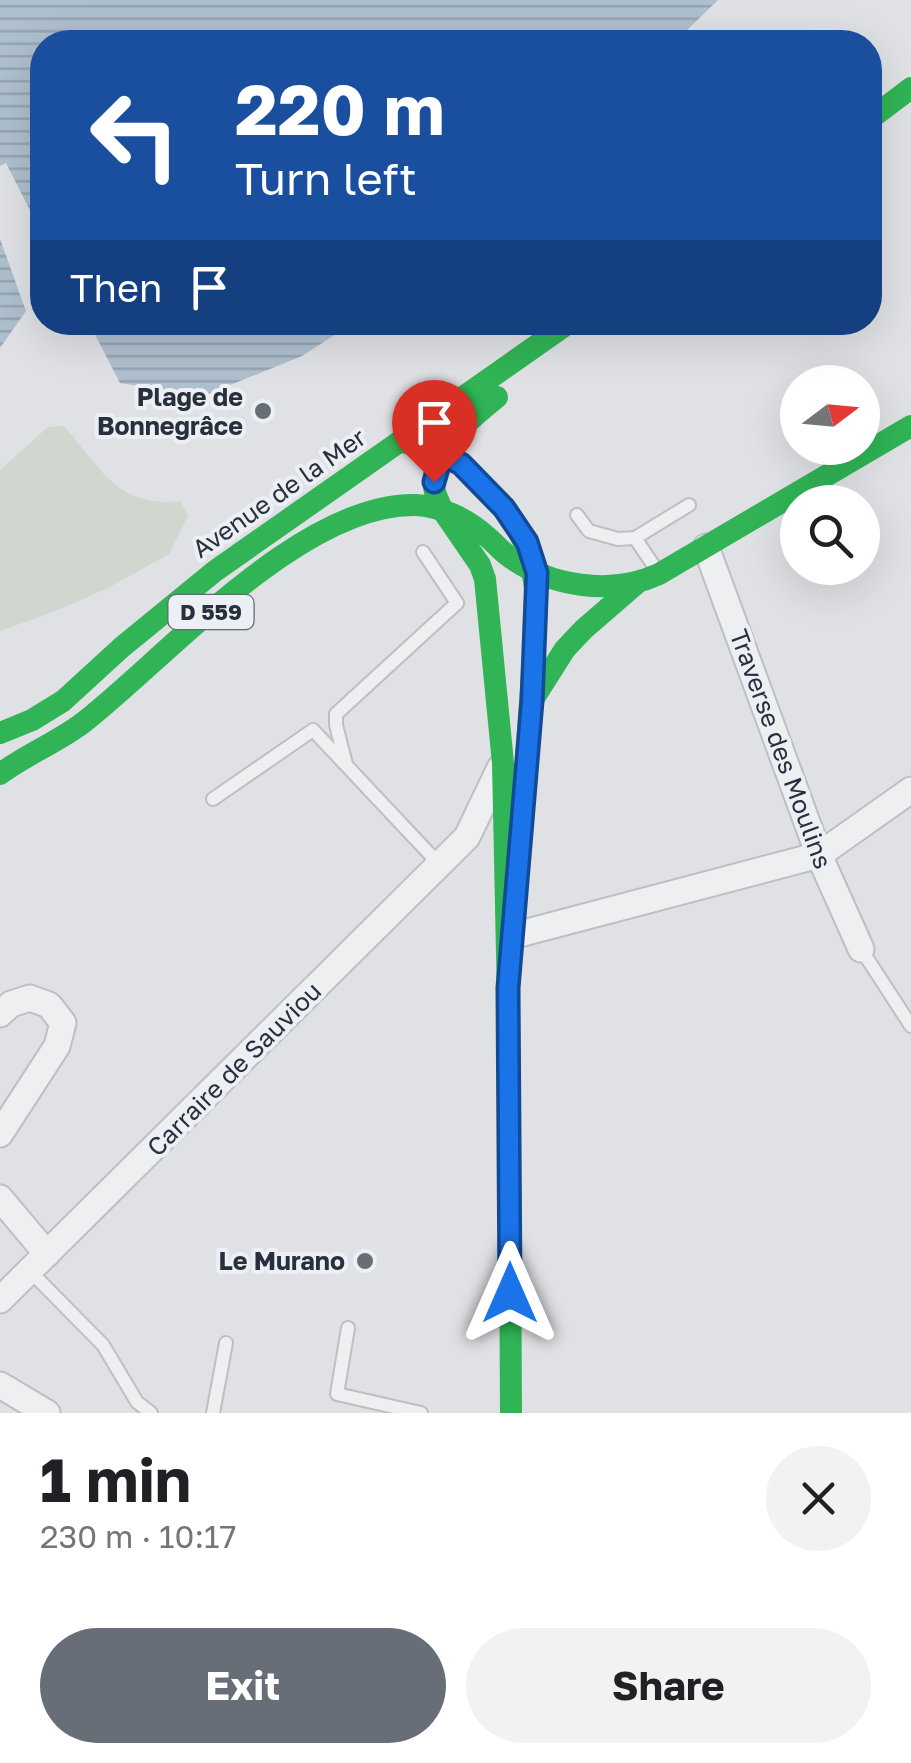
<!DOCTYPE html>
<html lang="en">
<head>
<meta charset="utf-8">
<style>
	body { margin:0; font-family:"Golos Text",sans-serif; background:#f2f2f2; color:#202124; height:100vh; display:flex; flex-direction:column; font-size:38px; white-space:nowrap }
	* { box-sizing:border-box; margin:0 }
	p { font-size:32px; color:#757577 }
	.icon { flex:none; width:55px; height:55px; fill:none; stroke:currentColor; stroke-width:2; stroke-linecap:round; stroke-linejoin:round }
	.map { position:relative; height:1413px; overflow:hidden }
	.sheet { display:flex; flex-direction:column; background:#fff; flex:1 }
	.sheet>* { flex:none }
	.guide { position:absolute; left:30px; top:30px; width:852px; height:305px; border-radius:40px; box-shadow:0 10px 40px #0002; background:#1a4fa0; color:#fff; overflow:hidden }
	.needle { width:65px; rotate:74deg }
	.tools { position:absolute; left:780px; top:365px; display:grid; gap:20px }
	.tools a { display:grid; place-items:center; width:100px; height:100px; border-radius:50%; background:#fff; box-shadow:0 10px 40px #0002; font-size:50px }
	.pin { position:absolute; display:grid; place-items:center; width:85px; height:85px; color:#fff; margin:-102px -42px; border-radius:50% 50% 50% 0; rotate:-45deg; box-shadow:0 0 10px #0007 }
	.pin .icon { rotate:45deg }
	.me { position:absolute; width:110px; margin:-55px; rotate:0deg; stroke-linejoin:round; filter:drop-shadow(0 0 8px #0008) }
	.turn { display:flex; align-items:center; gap:35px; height:210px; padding:0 40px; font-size:45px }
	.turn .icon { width:130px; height:130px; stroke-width:2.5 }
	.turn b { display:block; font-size:70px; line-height:85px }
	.then { display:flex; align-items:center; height:95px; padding:0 40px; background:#0003; gap:20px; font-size:38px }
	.round { display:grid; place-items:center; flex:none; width:105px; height:105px; border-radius:52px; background:#f2f2f2 }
	.headline { display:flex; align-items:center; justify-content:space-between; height:170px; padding:0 40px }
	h1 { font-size:60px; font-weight:700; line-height:75px }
	.action { display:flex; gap:20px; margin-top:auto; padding:20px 40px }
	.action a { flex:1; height:115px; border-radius:60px; background:#676e77; color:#fff; font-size:40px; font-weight:700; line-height:115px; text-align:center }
	.action a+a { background:#f2f2f2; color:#202124 }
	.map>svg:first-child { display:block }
	.green { fill:#d0d7cf }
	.water { fill:url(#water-rules) }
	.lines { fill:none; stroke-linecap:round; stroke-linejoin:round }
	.lane-casing { stroke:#bdbfc2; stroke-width:16 }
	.street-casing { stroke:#bdbfc2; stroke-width:29 }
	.lane { stroke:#eeeff1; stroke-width:12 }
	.street { stroke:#eeeff1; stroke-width:25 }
	.fast { stroke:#30b455; stroke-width:22 }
	.route-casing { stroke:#114b97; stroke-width:25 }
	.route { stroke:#1a73e8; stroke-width:18 }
	.poi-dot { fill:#676e77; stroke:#ecf0f4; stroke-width:4 }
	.labels { text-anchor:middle; stroke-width:8; stroke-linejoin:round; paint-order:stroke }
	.shield { fill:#ecf0f4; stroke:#626a73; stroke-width:2.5 }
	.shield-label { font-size:22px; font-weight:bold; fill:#27303c }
	.poi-label { font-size:25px; font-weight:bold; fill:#27303c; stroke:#ecf0f4; text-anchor:end }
	.street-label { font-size:25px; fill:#27303c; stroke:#ecf0f4 }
</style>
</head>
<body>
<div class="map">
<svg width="911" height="1413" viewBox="0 0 911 1413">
	<defs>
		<pattern id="water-rules" width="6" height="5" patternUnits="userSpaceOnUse" patternTransform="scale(2.5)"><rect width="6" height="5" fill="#aebfce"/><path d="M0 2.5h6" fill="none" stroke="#96a4b2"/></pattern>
	</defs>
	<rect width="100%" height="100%" fill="#dfe1e4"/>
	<path class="green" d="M 64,426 C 101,468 117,508 180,501 L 188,515 L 169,554 L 106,589 L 53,612 L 0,631 L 0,470 L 48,427 Z"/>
	<g class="water">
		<polygon points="0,0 718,0 675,42 42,42 42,234 6,163 0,166"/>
		<polygon points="0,239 26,311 0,348"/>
		<polygon points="89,323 353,323 302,356 203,396 120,383"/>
	</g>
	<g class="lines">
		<g class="lane-casing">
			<g id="lane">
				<polyline points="577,515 589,531 618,539 635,538"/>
				<polyline points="658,572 635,538 689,505"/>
				<polyline points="346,764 336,725 336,714 457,603 423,552"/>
				<polyline points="213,799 313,730 440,865"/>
				<polyline points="861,949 911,1026"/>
				<polyline points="30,1271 103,1345 137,1402 151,1413"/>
				<polyline points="348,1328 337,1394 421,1413"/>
				<polyline points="213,1413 226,1343"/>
			</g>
		</g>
		<g class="street-casing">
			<g id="street">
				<polyline points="706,547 819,855 861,949"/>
				<polyline points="512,936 819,855 911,790"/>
				<polyline points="0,1014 11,1004 30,998 49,1005 63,1023 57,1046 0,1134"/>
				<polyline points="0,1198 47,1254"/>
				<polyline points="0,1300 467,837 500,768"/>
				<polyline points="0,1385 47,1413"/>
			</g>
		</g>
		<use href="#lane" class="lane"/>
		<use href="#street" class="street"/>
		<g class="fast">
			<polyline points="870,119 911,88"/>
			<polyline points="400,441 446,455 467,468 510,516 530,554 537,602 522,817"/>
			<polyline points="445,514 480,565 485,579 503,763 509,1048 511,1413"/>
			<path d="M 445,514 C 440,505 434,495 434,484 C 433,446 471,419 497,397"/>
			<polyline points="532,701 565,649 584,629 636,584"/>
			<polyline points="0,733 32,720 63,701 122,647 215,571 570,322"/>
			<path d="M 0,774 C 27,754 58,742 84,722 C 169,655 303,502 416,505 C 440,506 467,519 485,535 C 493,541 499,549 507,555 C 549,587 612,596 659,574 L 911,426"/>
		</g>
	</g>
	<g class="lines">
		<g class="route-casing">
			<polyline id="route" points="434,482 442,454 461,464 504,508 527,542 537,573 532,701 508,988 510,1293"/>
		</g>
		<use href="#route" class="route"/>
	</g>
	<g class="poi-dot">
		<circle cx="263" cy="411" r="10"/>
		<circle cx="365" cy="1261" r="10"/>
	</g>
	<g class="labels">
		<rect class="shield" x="168.5" y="595" width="85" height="34" rx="8"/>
		<g class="shield-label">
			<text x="211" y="620">D 559</text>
		</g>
		<g class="poi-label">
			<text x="243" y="406">Plage de<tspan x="243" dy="29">Bonnegrâce</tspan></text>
			<text x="345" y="1270">Le Murano</text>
		</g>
		<g class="street-label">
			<text transform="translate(279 493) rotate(-35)" y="9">Avenue de la Mer</text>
			<text transform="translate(781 749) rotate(70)" y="9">Traverse des Moulins</text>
			<text transform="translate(234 1069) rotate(-45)" y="9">Carraire de Sauviou</text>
		</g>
	</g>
</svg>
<div class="tools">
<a><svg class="needle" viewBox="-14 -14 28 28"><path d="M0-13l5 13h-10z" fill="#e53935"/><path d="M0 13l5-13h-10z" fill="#757577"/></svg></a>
<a><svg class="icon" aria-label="search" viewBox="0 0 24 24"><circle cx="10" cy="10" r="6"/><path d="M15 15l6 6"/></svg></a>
</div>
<div class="pin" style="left:434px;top:482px;background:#d93025"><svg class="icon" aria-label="arrive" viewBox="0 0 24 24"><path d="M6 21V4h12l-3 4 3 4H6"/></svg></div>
<svg class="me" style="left:510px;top:1293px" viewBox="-20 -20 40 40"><path d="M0-17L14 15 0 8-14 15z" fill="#1a73e8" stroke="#fff" stroke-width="4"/></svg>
<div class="guide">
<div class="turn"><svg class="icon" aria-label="left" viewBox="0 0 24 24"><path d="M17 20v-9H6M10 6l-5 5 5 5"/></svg><div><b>220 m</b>Turn left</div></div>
<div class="then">Then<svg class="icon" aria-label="arrive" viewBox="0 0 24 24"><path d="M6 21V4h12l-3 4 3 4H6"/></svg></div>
</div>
</div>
<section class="sheet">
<div class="headline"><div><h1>1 min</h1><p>230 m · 10:17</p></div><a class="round"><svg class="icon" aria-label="close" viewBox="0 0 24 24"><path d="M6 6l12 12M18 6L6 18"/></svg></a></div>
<div class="action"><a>Exit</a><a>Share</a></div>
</section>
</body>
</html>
